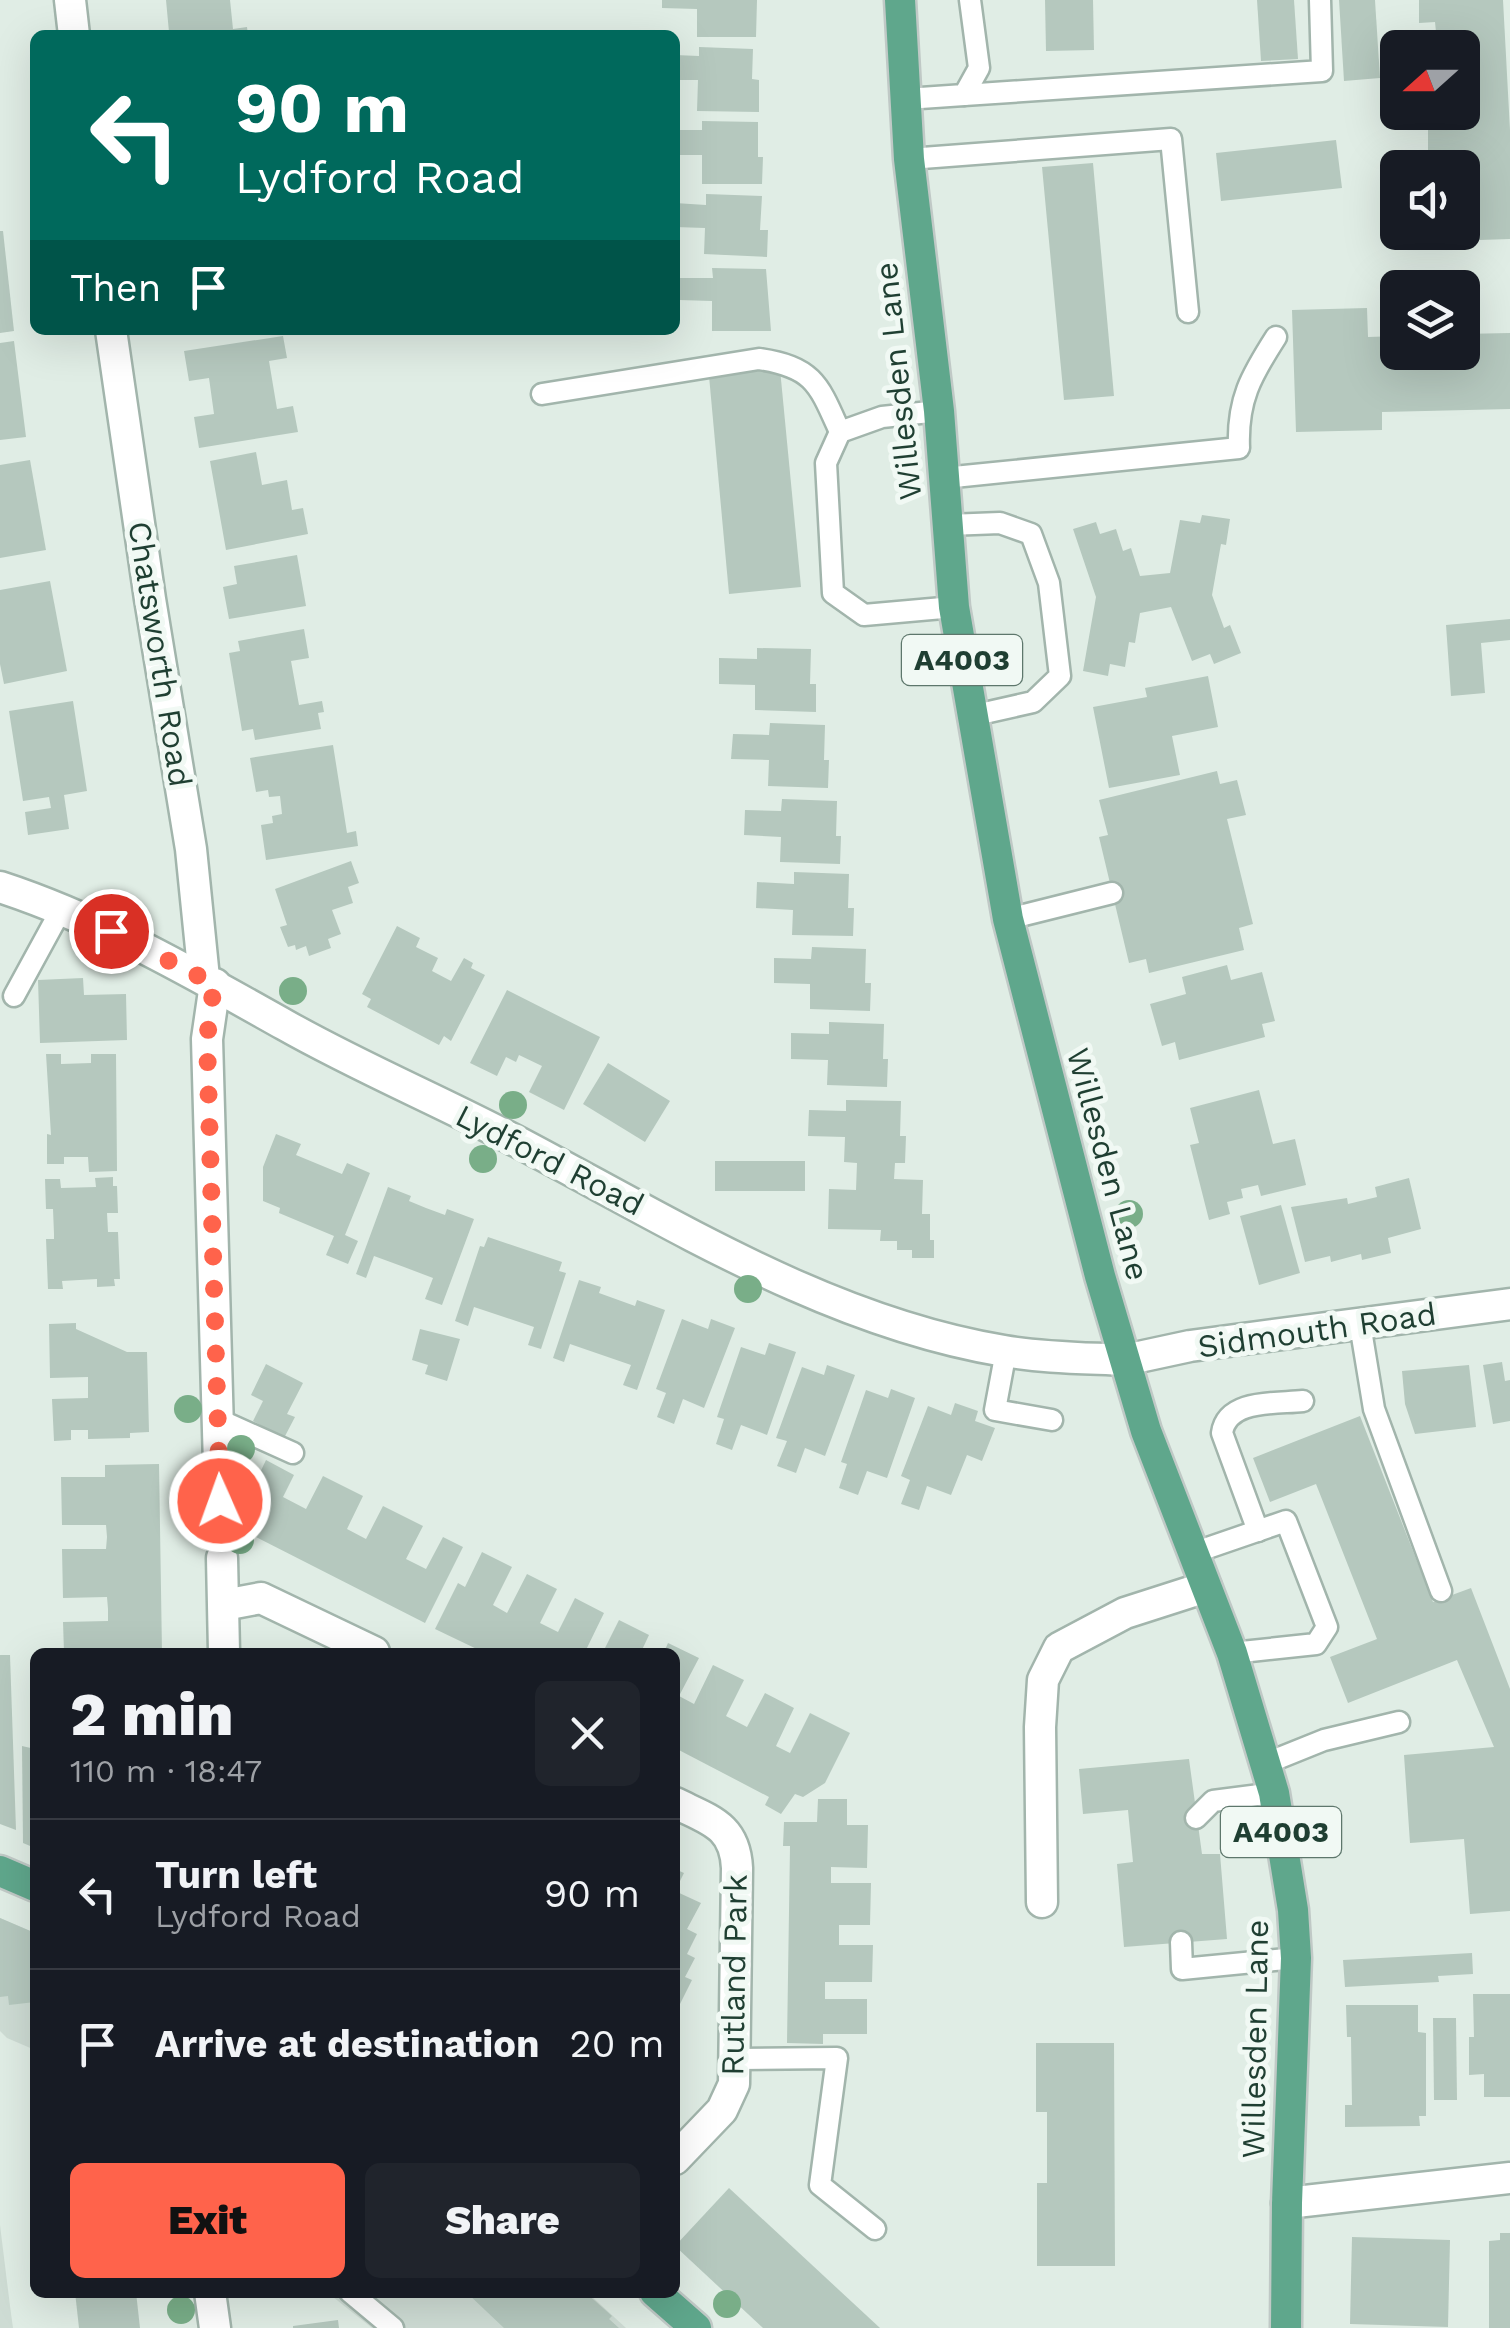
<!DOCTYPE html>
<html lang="en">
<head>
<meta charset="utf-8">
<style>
	body { margin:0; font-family:"Work Sans",sans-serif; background:#20242c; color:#f1f3f6; height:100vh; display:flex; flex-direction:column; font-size:38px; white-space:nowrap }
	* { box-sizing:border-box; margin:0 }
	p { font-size:32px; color:#9ea1a6 }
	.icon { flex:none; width:55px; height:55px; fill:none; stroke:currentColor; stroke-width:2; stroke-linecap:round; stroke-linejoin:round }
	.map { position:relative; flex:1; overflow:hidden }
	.sheet { position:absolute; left:30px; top:1648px; width:650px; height:650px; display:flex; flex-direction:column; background:#171b24; border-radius:15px; box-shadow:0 10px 40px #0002 }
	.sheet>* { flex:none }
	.top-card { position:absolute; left:30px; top:30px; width:650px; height:305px; border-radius:15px; box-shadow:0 10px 40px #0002; background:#00695c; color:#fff; overflow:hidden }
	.needle { width:65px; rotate:249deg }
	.buttons { position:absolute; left:1380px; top:30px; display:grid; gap:20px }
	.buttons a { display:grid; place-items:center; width:100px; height:100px; border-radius:15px; background:#171b24; box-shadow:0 10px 40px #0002; font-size:50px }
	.pin { position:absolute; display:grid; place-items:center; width:85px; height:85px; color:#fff; margin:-42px; border:5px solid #fff; border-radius:50%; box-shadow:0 2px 10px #0007 }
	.me { position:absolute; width:110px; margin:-55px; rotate:358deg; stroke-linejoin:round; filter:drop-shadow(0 0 8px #0008) }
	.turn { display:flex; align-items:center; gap:35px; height:210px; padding:0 40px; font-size:45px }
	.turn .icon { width:130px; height:130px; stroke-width:2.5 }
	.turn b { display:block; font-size:70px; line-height:85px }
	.then { display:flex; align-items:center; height:95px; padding:0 40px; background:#0003; gap:20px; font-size:38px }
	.round { display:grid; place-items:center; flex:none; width:105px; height:105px; border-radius:15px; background:#20242c }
	.head { display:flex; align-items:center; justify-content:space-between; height:170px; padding:0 40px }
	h1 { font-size:60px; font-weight:800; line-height:75px }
	.button { display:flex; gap:20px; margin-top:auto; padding:20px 40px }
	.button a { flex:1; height:115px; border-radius:15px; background:#ff634b; color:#111; font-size:40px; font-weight:800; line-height:115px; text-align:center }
	.button a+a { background:#20242c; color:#f1f3f6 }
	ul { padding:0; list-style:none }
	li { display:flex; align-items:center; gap:30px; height:150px; padding:0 40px; border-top:2px solid #363941 }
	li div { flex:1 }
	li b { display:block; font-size:38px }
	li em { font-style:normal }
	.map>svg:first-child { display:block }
	.built { fill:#cedcd4 }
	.building { fill:#b5c8be }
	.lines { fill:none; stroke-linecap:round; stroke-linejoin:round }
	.service-casing { stroke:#a2b5ac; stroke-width:25 }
	.minor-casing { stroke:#a2b5ac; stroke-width:35 }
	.tertiary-casing { stroke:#a2b5ac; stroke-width:35 }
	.primary-casing { stroke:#c0c9c6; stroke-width:35 }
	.service { stroke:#fff; stroke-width:20 }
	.minor { stroke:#fff; stroke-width:30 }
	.tertiary { stroke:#fff; stroke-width:30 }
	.primary { stroke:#5fa78c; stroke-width:30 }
	.tree { fill:#79ae88 }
	.route { stroke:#ff634b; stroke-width:18; stroke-dasharray:0 32.4 }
	.labels { text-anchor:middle; stroke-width:10; stroke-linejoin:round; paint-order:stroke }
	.shield { fill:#f1f9f4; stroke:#5e776c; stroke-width:2.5 }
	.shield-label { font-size:30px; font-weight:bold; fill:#1f3f32 }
	.street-label { font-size:32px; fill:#1f3f32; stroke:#f1f9f4 }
</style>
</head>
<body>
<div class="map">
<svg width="1510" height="2328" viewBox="0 0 1510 2328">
	<rect width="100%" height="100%" fill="#e0ede5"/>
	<g class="built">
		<polygon points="0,1918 35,1933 35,2050 7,2038 0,2031"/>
		<polygon points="0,2225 10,2306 13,2328 0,2328"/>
		<polygon points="328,2293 588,2293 626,2328 372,2328"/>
	</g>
	<g class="building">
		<polygon points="166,0 230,0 233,29 247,27 248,35 161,35 169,32"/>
		<polygon points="662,0 757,0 756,37 697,37 697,9 662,8"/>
		<polygon points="1045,0 1093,0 1094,50 1046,51"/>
		<polygon points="1257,0 1294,0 1298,59 1261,61"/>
		<polygon points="1339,0 1375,0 1380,78 1344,81"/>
		<polygon points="1419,0 1503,0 1510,130 1510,239 1450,241 1449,232 1462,232 1462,168 1444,168 1444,155 1428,155 1428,120 1443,119 1443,112 1462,112 1462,48 1421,48 1420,32 1436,32 1435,22 1419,23"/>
		<polygon points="699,47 753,49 752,79 759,80 759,112 697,111 698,80 675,80 675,55 699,56"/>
		<polygon points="702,121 758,122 758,157 763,157 762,184 702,184 702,155 675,155 675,130 702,130"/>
		<polygon points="1336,140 1342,188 1221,201 1216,153"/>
		<polygon points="1093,163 1114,396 1064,400 1042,167"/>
		<polygon points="706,194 762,196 760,230 768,230 767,257 704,254 705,228 675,227 675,203 706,205"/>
		<polygon points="0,231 3,231 14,331 0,333"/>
		<polygon points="712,268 766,269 771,331 712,331 712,301 679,300 679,278 713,278"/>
		<polygon points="1367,308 1368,337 1398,336 1398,352 1462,352 1462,334 1510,333 1510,409 1382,412 1382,430 1296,432 1292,310"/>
		<polygon points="283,336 287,358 269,361 277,409 293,406 298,432 199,448 194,417 214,414 209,378 189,381 184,351"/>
		<polygon points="14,341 26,437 0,440 0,343"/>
		<polygon points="780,369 801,587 729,594 709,376"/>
		<polygon points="256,452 262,485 287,480 292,510 303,508 308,534 226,550 210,461"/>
		<polygon points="30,460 46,550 0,558 0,465"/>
		<polygon points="1202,515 1230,519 1226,545 1221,544 1212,595 1224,628 1230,625 1241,653 1214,664 1210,654 1192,661 1171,607 1140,613 1135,643 1129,642 1125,667 1110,664 1108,676 1083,671 1096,597 1073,529 1096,522 1100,534 1116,529 1123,551 1131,548 1140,576 1170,573 1180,520 1200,523"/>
		<polygon points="297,555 306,606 229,619 223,587 237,584 234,566"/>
		<polygon points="50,581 67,671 4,684 0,664 0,590"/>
		<polygon points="1510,619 1510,640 1481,643 1485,693 1451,696 1446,625"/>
		<polygon points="304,629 309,658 291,661 299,705 322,701 324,712 318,713 321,729 255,740 253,729 242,731 229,653 240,651 238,641"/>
		<polygon points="757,648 811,649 810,684 816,684 816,712 755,710 755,685 719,684 719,658 757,659"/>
		<polygon points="1208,676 1218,727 1172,736 1180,775 1109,788 1093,707 1147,697 1145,688"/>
		<polygon points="73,701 87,791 64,795 69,829 28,835 25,812 51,808 49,797 23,801 9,711"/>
		<polygon points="770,723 825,725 824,760 829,760 828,788 768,786 769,760 731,759 733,734 769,735"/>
		<polygon points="333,745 347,833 356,831 358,846 266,860 261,825 273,823 272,816 282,814 280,796 269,797 268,790 256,792 250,758"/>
		<polygon points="1217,771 1220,784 1237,780 1246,815 1227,819 1253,924 1239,928 1244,950 1149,973 1146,959 1129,963 1099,837 1108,835 1099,800"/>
		<polygon points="782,799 837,801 836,836 841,836 840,864 780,862 781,837 744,835 745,810 781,811"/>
		<polygon points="351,861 359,883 348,887 353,903 332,910 341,934 328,939 331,948 309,956 306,946 296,950 295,945 288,947 280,927 287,925 275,889"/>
		<polygon points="794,872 849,874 848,908 854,908 853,936 792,935 793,910 756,908 757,882 794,884"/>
		<polygon points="397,926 420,938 416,947 438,958 432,971 451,981 464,958 473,963 471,968 485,975 451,1041 444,1036 439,1045 367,1007 371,999 362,994"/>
		<polygon points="812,947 866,949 865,983 871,983 870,1011 810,1009 810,984 774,983 774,958 811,959"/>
		<polygon points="1227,965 1231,980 1262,972 1275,1021 1262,1024 1265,1037 1179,1060 1175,1042 1162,1046 1150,1004 1186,994 1182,977"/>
		<polygon points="83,978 84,995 126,994 127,1040 40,1043 38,980"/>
		<polygon points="507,990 600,1037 564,1110 529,1092 542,1066 519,1055 516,1062 506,1057 497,1076 470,1063"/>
		<polygon points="829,1022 884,1024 883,1059 888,1059 887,1087 827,1085 828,1060 791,1059 791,1033 829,1034"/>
		<polygon points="46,1054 61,1054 61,1064 91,1063 91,1054 116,1054 117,1171 89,1172 88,1157 64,1157 64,1164 47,1164 47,1134 51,1135"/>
		<polygon points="608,1063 670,1101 645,1142 583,1104"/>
		<polygon points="1259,1090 1273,1144 1295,1139 1306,1185 1261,1196 1258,1185 1241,1189 1243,1198 1227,1202 1230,1214 1209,1220 1190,1145 1199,1143 1190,1108"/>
		<polygon points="846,1100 901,1101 900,1136 906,1136 905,1163 895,1163 894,1179 923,1180 922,1214 930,1214 930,1240 934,1240 934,1258 912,1258 912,1250 897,1250 897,1241 880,1241 881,1230 828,1229 829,1189 856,1190 857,1163 844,1162 845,1137 808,1136 809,1110 846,1111"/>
		<polygon points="276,1134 301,1144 296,1155 342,1174 347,1163 370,1173 345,1235 358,1241 348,1264 326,1255 334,1236 279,1213 280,1208 263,1201 263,1167"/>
		<rect x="715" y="1161" width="90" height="30"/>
		<polygon points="113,1177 113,1186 117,1186 118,1213 107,1213 108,1232 118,1232 120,1279 114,1279 115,1286 97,1287 97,1279 62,1281 63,1289 48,1289 46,1239 54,1239 54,1234 53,1209 46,1209 45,1179 60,1179 61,1188 96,1187 95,1178"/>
		<polygon points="1409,1178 1421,1229 1388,1238 1391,1253 1362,1260 1361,1254 1331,1262 1330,1256 1305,1262 1291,1207 1347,1198 1348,1204 1377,1197 1375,1187"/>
		<polygon points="388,1187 411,1196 409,1201 426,1208 445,1215 447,1209 474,1219 442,1305 425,1299 433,1278 404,1267 374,1256 366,1278 356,1274"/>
		<polygon points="1281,1205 1300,1273 1259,1285 1240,1216"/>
		<polygon points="488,1237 562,1262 559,1271 566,1273 541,1349 528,1345 534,1327 474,1307 468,1326 455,1321 480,1246 484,1247"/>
		<polygon points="579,1280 601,1287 599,1293 635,1306 637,1300 665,1310 637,1390 623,1385 631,1365 570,1344 564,1362 553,1358"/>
		<polygon points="682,1319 708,1329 711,1319 735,1328 704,1408 683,1399 674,1424 657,1417 666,1393 656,1389"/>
		<polygon points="76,1323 76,1329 127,1352 147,1352 149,1432 130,1433 130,1438 88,1439 88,1430 71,1430 71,1440 54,1441 52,1399 88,1398 88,1377 50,1378 49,1324"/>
		<polygon points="420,1329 460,1339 447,1381 425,1374 428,1365 412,1360"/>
		<polygon points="769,1343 796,1352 767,1435 741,1425 732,1450 716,1444 724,1419 717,1417 741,1347 765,1355"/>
		<polygon points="1502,1362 1505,1381 1510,1380 1510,1421 1493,1424 1483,1365"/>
		<polygon points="266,1364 303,1383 287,1414 295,1417 284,1438 253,1421 263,1401 251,1395"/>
		<polygon points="827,1365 855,1375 825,1456 805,1448 796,1473 777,1466 787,1441 776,1438 802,1367 824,1375"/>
		<polygon points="1469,1365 1476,1427 1415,1434 1405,1404 1402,1371"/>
		<polygon points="891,1389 915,1398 887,1478 867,1471 858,1495 839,1488 847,1464 841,1462 866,1390 888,1398"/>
		<polygon points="955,1403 978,1411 975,1421 995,1428 982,1461 967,1455 951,1495 927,1486 919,1510 901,1504 910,1480 901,1476 928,1406 951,1415"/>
		<polygon points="1360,1416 1433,1602 1471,1588 1510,1689 1510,1911 1470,1914 1464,1839 1410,1843 1404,1755 1494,1747 1457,1660 1348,1703 1330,1657 1377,1639 1316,1484 1270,1502 1253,1458"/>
		<polygon points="266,1460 294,1475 283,1497 306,1509 323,1476 363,1496 347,1529 366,1539 383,1506 423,1526 406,1559 426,1569 443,1537 463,1547 425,1623 254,1536 261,1523 249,1517 249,1479 255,1483"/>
		<polygon points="159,1464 162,1652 64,1652 63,1622 108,1621 108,1609 107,1597 63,1598 62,1549 106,1549 107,1537 106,1525 62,1525 61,1477 105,1477 105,1465"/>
		<polygon points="482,1552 512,1567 493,1605 507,1613 527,1574 557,1589 540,1623 558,1632 575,1598 604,1613 585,1652 483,1652 435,1629 458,1583 465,1587"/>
		<polygon points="619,1620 649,1635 641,1652 603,1652"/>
		<polygon points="668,1643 699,1658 679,1696 694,1704 713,1665 744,1680 726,1716 747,1727 765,1693 794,1708 776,1746 790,1753 810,1713 850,1733 825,1783 803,1797 795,1794 781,1814 765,1805 769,1797 675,1748 675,1652 664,1652"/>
		<polygon points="0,1655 10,1655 16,1830 0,1824"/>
		<polygon points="22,1746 35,1749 35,1848 23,1843"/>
		<polygon points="1189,1759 1202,1854 1220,1854 1227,1939 1124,1947 1117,1864 1133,1862 1128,1810 1083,1814 1079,1769"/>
		<polygon points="818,1799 847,1799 847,1825 868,1825 867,1868 831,1867 831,1883 871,1883 870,1925 839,1925 839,1945 873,1945 872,1982 825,1982 825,1999 867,1999 867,2034 823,2034 823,2044 787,2043 790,1846 783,1846 784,1822 817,1822"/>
		<polygon points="675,1869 684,1873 675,1891 701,1903 687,1929 697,1934 687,1954 695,1958 685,1977 692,1980 678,2008 675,2007"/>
		<polygon points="0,1918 35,1933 35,2002 9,2005 8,1996 0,1997"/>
		<polygon points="1472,1953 1473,1974 1438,1976 1439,1982 1345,1987 1343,1960"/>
		<polygon points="1473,1994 1510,1994 1510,2097 1484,2097 1484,2074 1469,2075 1469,2037 1474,2037"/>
		<polygon points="1346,2005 1418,2005 1418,2032 1426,2033 1426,2116 1419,2116 1420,2126 1345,2127 1345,2105 1352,2105 1351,2037 1347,2037"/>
		<polygon points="1433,2018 1456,2018 1457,2100 1434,2100"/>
		<polygon points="1036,2043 1114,2043 1115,2266 1037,2266 1037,2183 1047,2183 1047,2112 1036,2112"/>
		<polygon points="729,2188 880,2328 763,2328 675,2246"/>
		<polygon points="1500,2233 1510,2233 1510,2328 1489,2328 1489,2241 1500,2240"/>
		<polygon points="1352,2237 1450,2240 1448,2327 1350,2324"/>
		<polygon points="75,2292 136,2292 140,2328 79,2328"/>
		<polygon points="466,2292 585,2292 612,2316 609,2319 619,2328 504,2328"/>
		<polygon points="338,2320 339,2328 293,2328 293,2326"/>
	</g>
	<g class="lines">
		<g class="service-casing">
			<g id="service">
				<polyline points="964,95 1322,71 1320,0"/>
				<polyline points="906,99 964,95 979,68 970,0"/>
				<polyline points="909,159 1171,139 1188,312"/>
				<path d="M 542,394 L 759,359 C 814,367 819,385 840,432"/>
				<polyline points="939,411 882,417 840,432 826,463 833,593 864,615 954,607"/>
				<path d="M 944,478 L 1239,448 C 1237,400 1251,376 1276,337"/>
				<polyline points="948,525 1000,523 1031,534 1049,583 1060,676 1033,702 971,716"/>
				<polyline points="1008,919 1112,893"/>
				<polyline points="14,996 62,908"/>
				<polyline points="1360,1324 1374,1409 1441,1591"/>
				<polyline points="1006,1351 995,1410 1052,1420"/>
				<polyline points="217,1419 293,1453"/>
				<path d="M 1258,1531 L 1222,1433 C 1227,1399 1275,1404 1303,1401"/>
				<polyline points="1193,1553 1286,1521 1327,1627 1316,1644 1232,1653"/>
				<polyline points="1267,1763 1324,1740 1399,1722"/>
				<polyline points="1196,1818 1213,1801 1274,1793"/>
				<polyline points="1181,1942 1182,1969 1296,1958"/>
				<polyline points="736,2059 837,2058 820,2185 875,2229"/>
				<polyline points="350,2292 393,2328"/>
			</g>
		</g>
		<g class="minor-casing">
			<g id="minor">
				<polyline points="70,0 74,35"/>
				<polyline points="111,330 150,599 191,849 204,978"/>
				<path d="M 0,887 C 101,920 192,973 285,1025 C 359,1067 438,1100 514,1140 C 670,1222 828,1322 1004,1351 C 1044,1358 1085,1358 1125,1360"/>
				<polyline points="215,984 207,1039 220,1501"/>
				<polyline points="222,1558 224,1652"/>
				<polyline points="224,1605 261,1598 374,1652"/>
				<path d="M 675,1803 C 709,1820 735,1825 737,1868 L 734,2084 L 722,2110 L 675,2159"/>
				<polyline points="1042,1902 1040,1727 1043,1680 1059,1648 1125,1613 1206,1587"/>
				<polyline points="1287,2203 1510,2178"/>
			</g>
		</g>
		<g class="tertiary-casing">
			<g id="tertiary">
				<polyline points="1125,1360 1190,1346 1510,1304"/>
				<polyline points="210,2292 215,2328"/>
			</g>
		</g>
		<g class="primary-casing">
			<g id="primary">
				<polyline points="900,0 909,159 939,411 954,607 1008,919 1100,1276 1146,1431 1232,1653 1274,1793 1293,1910 1296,1958 1287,2203 1286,2328"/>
				<polyline points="0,1871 35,1886"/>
				<polyline points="655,2292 696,2328"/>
			</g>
		</g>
		<use href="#service" class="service"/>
		<use href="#minor" class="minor"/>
		<use href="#tertiary" class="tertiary"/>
		<use href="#primary" class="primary"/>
	</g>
	<g class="tree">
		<circle cx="293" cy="991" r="14"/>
		<circle cx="513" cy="1105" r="14"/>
		<circle cx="483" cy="1159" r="14"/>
		<circle cx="1129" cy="1214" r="14"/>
		<circle cx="748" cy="1289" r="14"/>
		<circle cx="188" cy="1409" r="14"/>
		<circle cx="241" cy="1449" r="14"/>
		<circle cx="209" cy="1536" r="14"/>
		<circle cx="240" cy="1540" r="14"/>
		<circle cx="727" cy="2304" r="14"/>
		<circle cx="181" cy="2310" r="14"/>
	</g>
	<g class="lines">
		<polyline class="route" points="111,931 214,984 207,1039 220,1501"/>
	</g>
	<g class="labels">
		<g class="shield">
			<rect x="902" y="635" width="120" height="50" rx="8"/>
			<rect x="1221" y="1807" width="120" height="50" rx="8"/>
		</g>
		<g class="shield-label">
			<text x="962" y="670">A4003</text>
			<text x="1281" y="1842">A4003</text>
		</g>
		<g class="street-label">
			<text transform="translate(898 381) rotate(-96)" y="11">Willesden Lane</text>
			<text transform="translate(160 654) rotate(81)" y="11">Chatsworth Road</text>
			<text transform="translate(550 1160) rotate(27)" y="11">Lydford Road</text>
			<text transform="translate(1108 1164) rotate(75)" y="11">Willesden Lane</text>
			<text transform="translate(1317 1330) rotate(-8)" y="11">Sidmouth Road</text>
			<text transform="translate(734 1975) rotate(-89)" y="11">Rutland Park</text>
			<text transform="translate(1255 2039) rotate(-89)" y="11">Willesden Lane</text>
		</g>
	</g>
</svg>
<div class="buttons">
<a><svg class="needle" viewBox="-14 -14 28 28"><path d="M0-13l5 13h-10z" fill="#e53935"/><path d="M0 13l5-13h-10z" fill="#9ea1a6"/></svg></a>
<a><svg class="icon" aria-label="sound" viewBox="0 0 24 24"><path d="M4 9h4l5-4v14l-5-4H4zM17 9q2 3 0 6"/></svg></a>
<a><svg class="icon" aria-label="layers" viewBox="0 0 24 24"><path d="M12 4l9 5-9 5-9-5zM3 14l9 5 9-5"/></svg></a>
</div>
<div class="pin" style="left:111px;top:931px;background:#d93025"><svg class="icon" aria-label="arrive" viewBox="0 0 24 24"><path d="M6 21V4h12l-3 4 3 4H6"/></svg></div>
<svg class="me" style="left:220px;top:1501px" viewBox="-20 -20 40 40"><circle r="17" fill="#ff634b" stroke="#fff" stroke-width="3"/><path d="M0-11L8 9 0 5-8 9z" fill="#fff"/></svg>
<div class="top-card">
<div class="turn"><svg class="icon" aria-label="left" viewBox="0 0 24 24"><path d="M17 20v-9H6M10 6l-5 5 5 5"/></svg><div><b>90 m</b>Lydford Road</div></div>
<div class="then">Then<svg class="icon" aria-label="arrive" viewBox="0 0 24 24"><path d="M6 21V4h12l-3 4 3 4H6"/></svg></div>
</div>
<section class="sheet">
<div class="head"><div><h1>2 min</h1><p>110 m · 18:47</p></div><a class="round"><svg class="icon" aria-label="close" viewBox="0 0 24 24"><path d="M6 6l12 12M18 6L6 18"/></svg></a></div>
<ul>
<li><svg class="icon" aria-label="left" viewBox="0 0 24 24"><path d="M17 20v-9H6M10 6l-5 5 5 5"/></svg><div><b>Turn left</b><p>Lydford Road</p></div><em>90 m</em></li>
<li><svg class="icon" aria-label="arrive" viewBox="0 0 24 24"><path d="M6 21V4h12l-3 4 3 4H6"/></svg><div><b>Arrive at destination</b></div><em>20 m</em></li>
</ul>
<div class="button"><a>Exit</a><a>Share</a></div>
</section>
</div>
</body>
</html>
